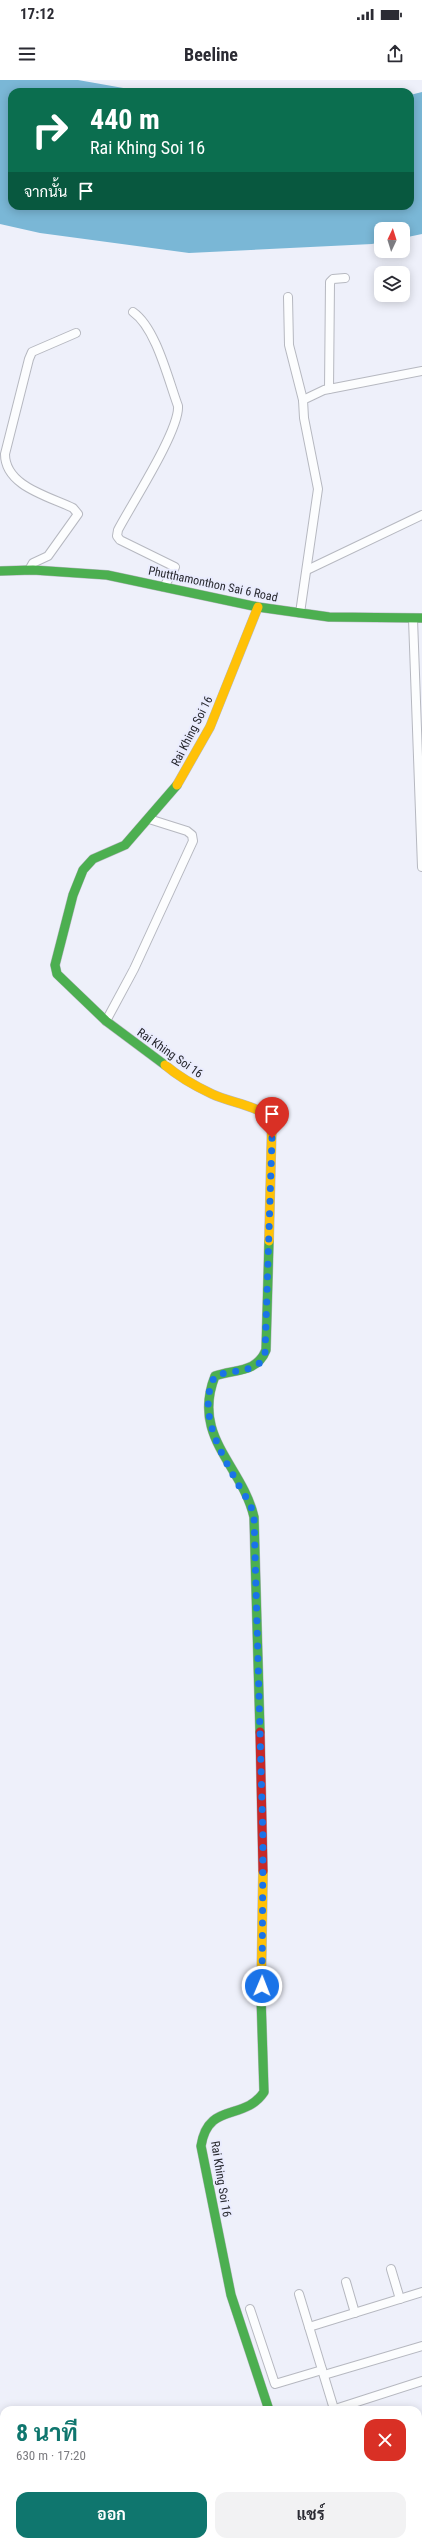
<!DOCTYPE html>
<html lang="th">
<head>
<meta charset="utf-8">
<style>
	body { margin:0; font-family:"Roboto Condensed",Sarabun,sans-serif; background:#f2f2f3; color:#2b2b33; height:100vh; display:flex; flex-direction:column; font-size:15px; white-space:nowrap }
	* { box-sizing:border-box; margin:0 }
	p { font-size:13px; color:#7c7c81 }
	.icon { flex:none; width:22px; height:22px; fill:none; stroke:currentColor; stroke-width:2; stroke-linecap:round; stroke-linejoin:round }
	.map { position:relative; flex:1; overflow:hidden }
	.drawer { position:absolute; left:0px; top:2326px; width:422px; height:140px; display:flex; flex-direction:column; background:#fff; border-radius:12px 12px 0 0; box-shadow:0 2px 10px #0003 }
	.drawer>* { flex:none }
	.guide { position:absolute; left:8px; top:8px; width:406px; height:122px; border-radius:12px; box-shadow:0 2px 10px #0003; background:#0b6e4f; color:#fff; overflow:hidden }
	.needle { width:26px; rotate:4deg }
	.controls { position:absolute; left:374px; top:142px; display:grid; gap:8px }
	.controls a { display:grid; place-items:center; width:36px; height:36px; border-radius:8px; background:#fff; box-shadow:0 2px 10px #0003; font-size:20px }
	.pin { position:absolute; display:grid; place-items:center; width:34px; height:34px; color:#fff; margin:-41px -17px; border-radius:50% 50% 50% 0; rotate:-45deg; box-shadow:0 0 4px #0007 }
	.pin .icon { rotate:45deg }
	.me { position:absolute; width:44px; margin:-22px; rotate:1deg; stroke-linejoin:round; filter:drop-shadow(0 0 3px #0008) }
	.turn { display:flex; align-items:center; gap:14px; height:84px; padding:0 16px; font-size:18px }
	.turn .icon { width:52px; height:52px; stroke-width:2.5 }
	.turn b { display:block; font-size:28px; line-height:34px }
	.then { display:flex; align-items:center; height:38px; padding:0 16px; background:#0003; gap:8px; font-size:15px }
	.round { display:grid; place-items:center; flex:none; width:42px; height:42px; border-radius:12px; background:#f2f2f3 }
	.headline { display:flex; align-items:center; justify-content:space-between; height:68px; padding:0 16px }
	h1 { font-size:24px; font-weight:700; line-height:30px; color:#0f766e }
	.cta { display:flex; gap:8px; margin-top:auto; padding:8px 16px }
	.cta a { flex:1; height:46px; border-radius:12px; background:#0f766e; color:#fff; font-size:16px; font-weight:700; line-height:46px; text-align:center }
	.cta a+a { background:#f2f2f3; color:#2b2b33 }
	.status { display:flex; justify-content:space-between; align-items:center; height:28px; padding:0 20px; background:#fff; direction:ltr }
	.status svg { height:11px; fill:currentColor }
	header { display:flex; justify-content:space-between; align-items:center; height:52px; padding:0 16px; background:#fff; font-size:18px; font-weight:700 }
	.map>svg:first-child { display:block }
	.water { fill:#7ab7d6 }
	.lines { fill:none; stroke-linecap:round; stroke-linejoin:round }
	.street-casing { stroke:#b6b8c0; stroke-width:10 }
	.fast-casing { stroke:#b6b8c0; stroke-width:10 }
	.slow-casing { stroke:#b6b8c0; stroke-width:10 }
	.jam-casing { stroke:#b6b8c0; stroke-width:10 }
	.street { stroke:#fcfdfe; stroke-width:8 }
	.fast { stroke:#4caf50; stroke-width:9 }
	.slow { stroke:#ffc107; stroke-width:9 }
	.jam { stroke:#c62828; stroke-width:9 }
	.route { stroke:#1a73e8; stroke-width:7; stroke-dasharray:0 12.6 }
	.labels { text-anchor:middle; stroke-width:4; stroke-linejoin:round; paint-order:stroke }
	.street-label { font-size:12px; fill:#27282e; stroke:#eaecfe }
</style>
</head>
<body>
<div class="status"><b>17:12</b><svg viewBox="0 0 49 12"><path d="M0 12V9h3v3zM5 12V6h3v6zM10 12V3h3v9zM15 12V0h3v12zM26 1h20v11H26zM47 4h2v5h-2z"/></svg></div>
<header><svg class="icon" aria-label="menu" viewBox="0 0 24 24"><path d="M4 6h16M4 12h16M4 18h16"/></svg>Beeline<svg class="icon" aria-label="share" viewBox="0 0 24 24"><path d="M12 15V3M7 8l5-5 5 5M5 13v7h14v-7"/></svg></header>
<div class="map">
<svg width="422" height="2466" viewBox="0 0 422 2466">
	<rect width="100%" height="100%" fill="#eef0fa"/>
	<polygon class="water" points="0,0 78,0 146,12 12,12 12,126 410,126 410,15 422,12 422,154 403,158 403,149 381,149 381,162 372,164 189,173 40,153 0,144"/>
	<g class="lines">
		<g class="street-casing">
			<g id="street">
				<polyline points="288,217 289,265 303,320"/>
				<path d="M 133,232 C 156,248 168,299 178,326 C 180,350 131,425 118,450 L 117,456 L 120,460 L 175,487 L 164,507"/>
				<polyline points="329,309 330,202 333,199 345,198"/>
				<path d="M 29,490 L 33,483 L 48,476 L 78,434 L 73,428 C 48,416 5,406 5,374 L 29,279 L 32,272 L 76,253"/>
				<polyline points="307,490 422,435"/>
				<polyline points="300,533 318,409 304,338 303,320 324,310 422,291"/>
				<polyline points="413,539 422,787"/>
				<polyline points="106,941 134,889 193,761 192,755 187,751 149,739"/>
				<polyline points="391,2189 400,2219"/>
				<polyline points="346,2202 355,2233"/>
				<polyline points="299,2214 334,2329"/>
				<polyline points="250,2229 275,2304 322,2290"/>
				<polyline points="309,2247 422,2212"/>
				<polyline points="324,2295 422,2266"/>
				<polyline points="332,2330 422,2301"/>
				<polyline points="213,2462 215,2462"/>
				<polyline points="297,2462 299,2466"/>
				<polyline points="10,2466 27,2462"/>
				<polyline points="325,2466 333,2462"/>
			</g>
		</g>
		<g class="fast-casing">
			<g id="fast">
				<polyline points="0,491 33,490 107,495 258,527 329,537 422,538"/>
				<polyline points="165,985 106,941 57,894 55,885 73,815 83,790 93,779 125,765 177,705"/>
				<path d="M 260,1652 L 254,1437 C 242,1385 191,1357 215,1296 C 235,1289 257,1293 266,1270 L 269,1161"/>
				<path d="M 261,1917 L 264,2012 C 244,2042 208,2021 201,2066 L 231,2215 L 269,2330"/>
			</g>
		</g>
		<g class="slow-casing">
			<g id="slow">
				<polyline points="177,705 210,647 258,527"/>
				<path d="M 165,985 C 179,997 195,1006 212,1014 C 232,1023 254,1025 272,1038 L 269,1161"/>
				<polyline points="261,1917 263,1791"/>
			</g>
		</g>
		<g class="jam-casing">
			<polyline id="jam" points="260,1652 263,1791"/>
		</g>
		<use href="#street" class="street"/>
		<use href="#fast" class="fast"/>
		<use href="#slow" class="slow"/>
		<use href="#jam" class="jam"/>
	</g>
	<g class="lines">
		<path class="route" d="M 262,1906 L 263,1759 L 254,1437 C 252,1425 244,1414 238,1404 C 221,1373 196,1331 215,1296 C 231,1289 259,1294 265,1274 L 272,1058"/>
	</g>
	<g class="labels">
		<g class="street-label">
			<text transform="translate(213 504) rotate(12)" y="4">Phutthamonthon Sai 6 Road</text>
			<text transform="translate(192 651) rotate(-63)" y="4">Rai Khing Soi 16</text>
			<text transform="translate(170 973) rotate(35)" y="4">Rai Khing Soi 16</text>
			<text transform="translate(221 2099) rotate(81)" y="4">Rai Khing Soi 16</text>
		</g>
	</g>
</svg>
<div class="controls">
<a><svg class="needle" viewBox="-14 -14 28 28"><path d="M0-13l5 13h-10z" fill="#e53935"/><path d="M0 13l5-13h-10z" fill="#7c7c81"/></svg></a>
<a><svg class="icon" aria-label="layers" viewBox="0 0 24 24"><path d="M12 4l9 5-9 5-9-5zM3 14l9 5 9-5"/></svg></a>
</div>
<div class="pin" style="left:272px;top:1058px;background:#d93025"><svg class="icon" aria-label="arrive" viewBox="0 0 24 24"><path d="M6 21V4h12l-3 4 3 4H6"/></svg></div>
<svg class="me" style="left:262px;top:1906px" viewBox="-20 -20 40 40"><circle r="17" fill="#1a73e8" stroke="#fff" stroke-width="3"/><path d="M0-11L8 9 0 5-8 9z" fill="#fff"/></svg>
<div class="guide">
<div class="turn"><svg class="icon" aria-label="right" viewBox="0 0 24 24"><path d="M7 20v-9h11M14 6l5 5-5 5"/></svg><div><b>440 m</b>Rai Khing Soi 16</div></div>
<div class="then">จากนั้น<svg class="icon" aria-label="arrive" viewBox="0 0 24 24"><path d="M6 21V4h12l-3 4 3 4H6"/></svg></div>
</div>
<section class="drawer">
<div class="headline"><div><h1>8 นาที</h1><p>630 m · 17:20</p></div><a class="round" style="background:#d93025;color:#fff"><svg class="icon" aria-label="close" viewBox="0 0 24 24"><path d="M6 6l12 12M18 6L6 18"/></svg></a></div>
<div class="cta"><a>ออก</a><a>แชร์</a></div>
</section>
</div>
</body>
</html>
